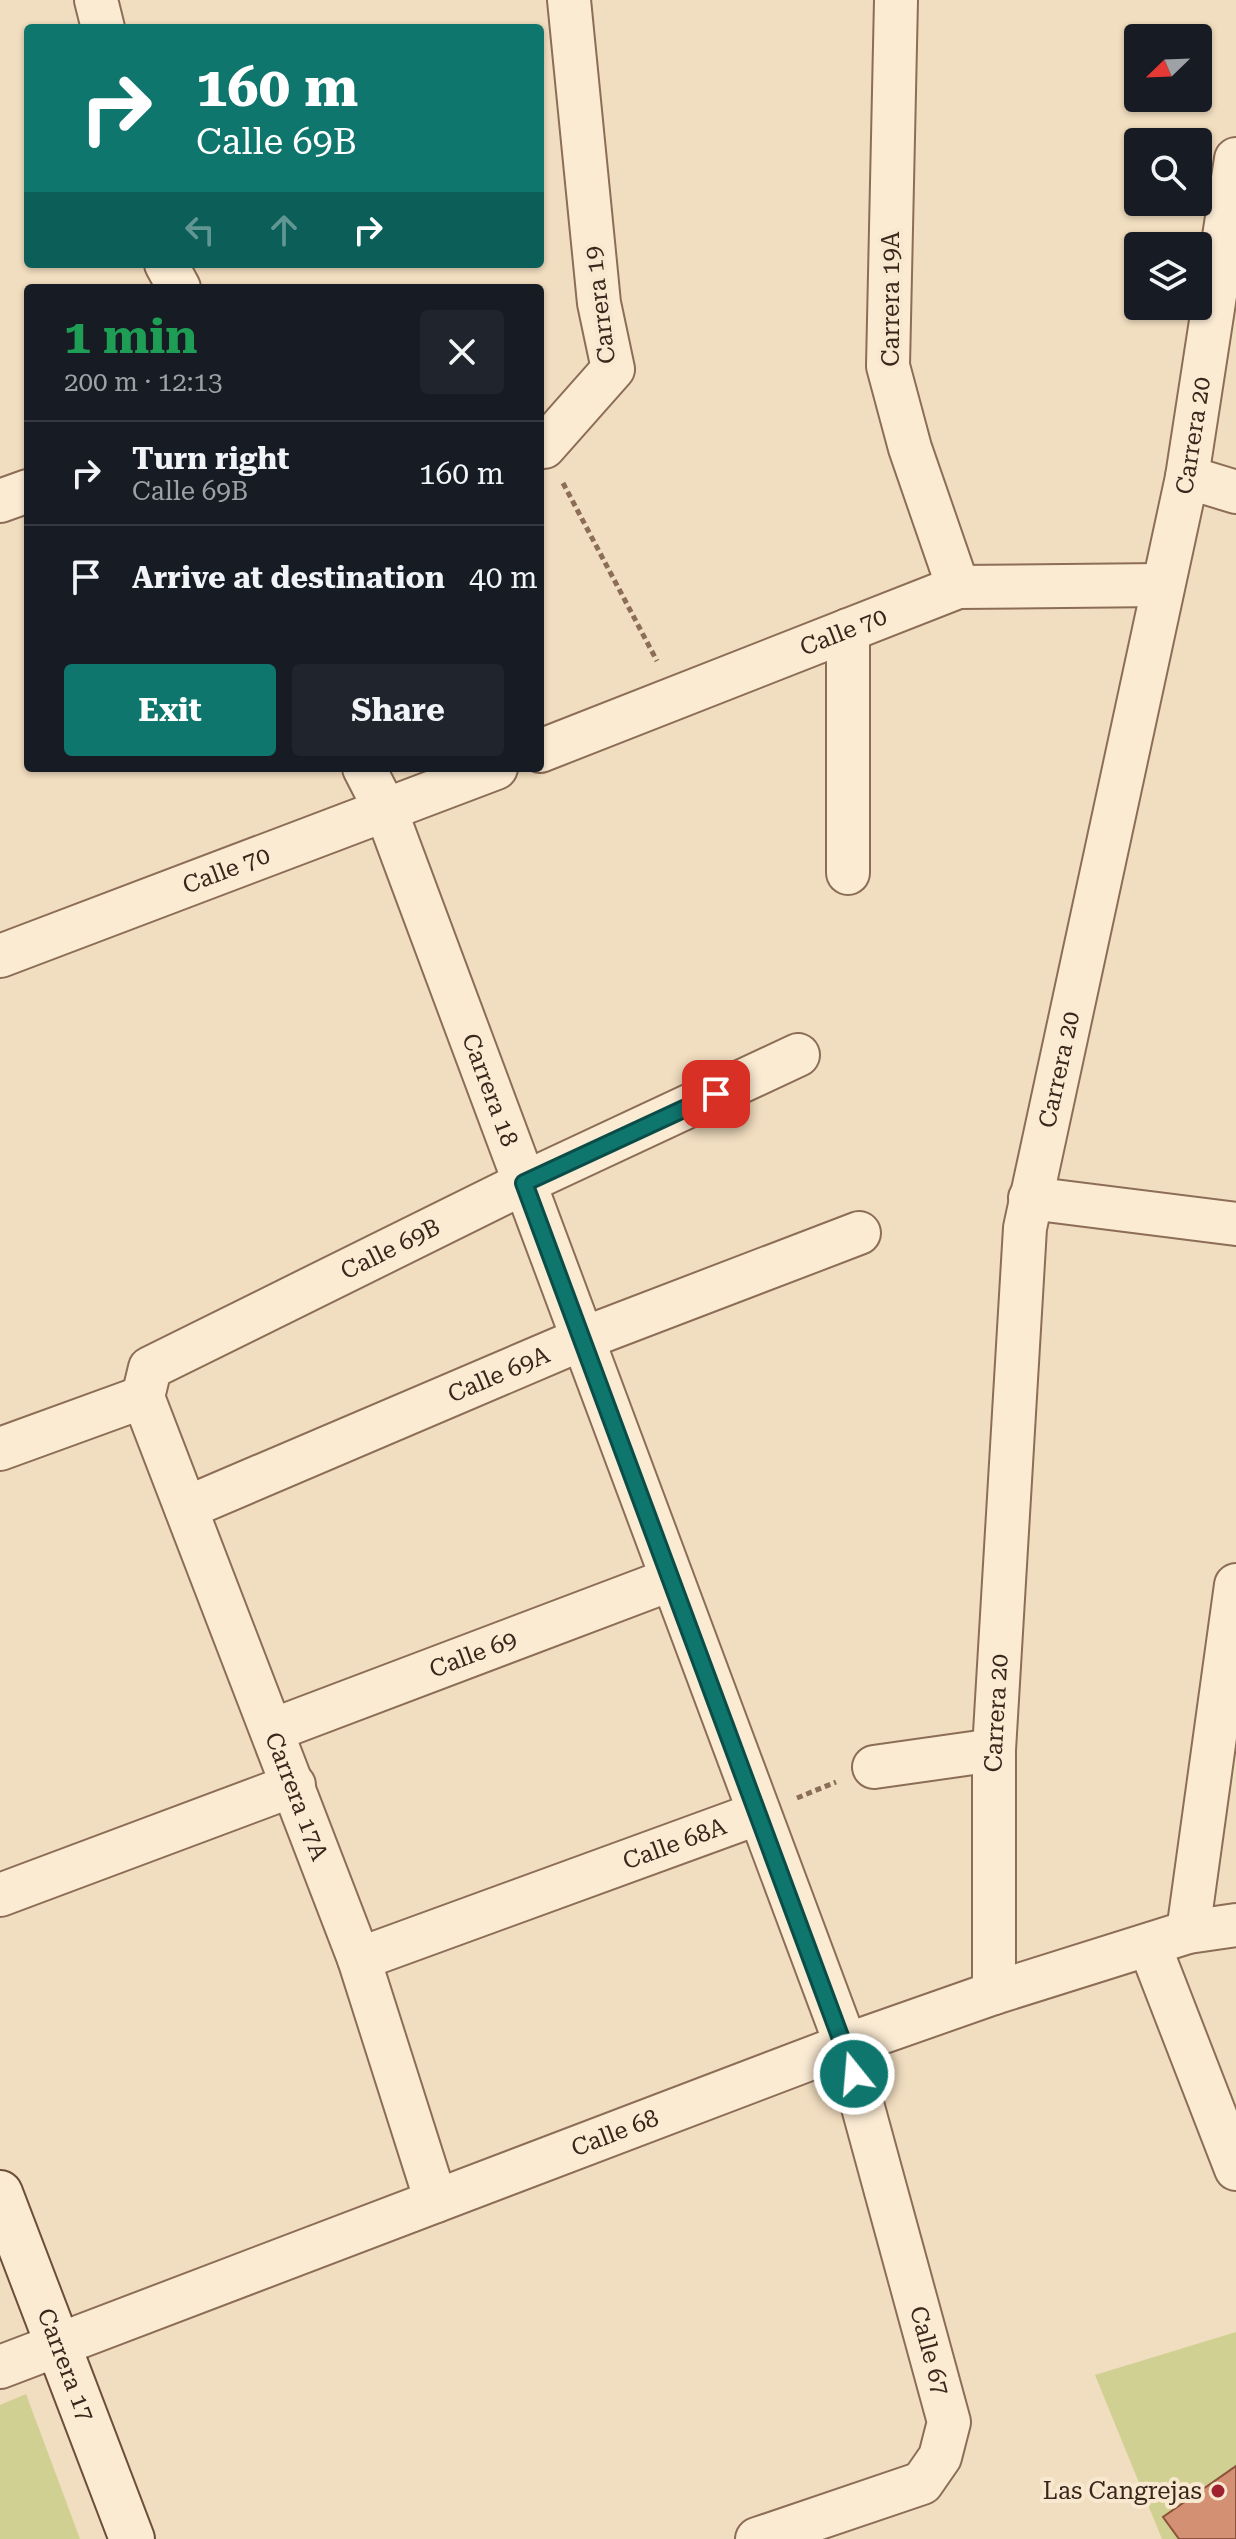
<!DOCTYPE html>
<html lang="en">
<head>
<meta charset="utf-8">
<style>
	body { margin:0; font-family:"Roboto Serif",serif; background:#20242c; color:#f1f3f6; height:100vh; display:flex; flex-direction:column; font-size:30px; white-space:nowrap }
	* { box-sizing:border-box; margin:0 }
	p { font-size:26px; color:#9ea1a6 }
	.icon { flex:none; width:44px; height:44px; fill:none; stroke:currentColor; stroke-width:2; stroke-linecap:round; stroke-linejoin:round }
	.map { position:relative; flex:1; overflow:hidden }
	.panel { position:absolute; left:24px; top:284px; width:520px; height:488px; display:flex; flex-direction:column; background:#171b24; border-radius:8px; box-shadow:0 2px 6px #0004 }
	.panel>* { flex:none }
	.hud { position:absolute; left:24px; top:24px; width:520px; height:244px; border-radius:8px; box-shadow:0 2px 6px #0004; background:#0f766e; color:#fff; overflow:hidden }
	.needle { width:52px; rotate:247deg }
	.fabs { position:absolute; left:1124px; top:24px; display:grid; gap:16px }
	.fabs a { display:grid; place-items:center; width:88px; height:88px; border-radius:8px; background:#171b24; box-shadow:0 2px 6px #0004; font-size:40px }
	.pin { position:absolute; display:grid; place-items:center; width:68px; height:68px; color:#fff; margin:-34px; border-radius:16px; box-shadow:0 4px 12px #0006 }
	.me { position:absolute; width:88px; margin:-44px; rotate:343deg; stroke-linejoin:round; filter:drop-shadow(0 0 6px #0008) }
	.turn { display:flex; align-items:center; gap:28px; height:168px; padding:0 40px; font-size:36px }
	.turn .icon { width:104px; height:104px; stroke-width:2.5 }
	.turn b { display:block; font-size:56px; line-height:68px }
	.lanes { display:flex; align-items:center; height:76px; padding:0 40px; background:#0003; justify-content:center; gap:40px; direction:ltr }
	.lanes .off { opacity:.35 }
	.round { display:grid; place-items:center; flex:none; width:84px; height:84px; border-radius:8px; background:#20242c }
	.overview { display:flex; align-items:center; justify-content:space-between; height:136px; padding:0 40px }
	h1 { font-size:48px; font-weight:700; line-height:60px; color:#1e9e55 }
	.action { display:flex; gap:16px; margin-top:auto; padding:16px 40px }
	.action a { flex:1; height:92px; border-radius:8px; background:#0f766e; color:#fff; font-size:32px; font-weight:700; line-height:92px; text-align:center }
	.action a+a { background:#20242c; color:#f1f3f6 }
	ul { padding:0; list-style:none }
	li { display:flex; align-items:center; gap:24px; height:104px; padding:0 40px; border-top:2px solid #363941 }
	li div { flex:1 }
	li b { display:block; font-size:30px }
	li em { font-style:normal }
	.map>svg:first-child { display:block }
	.green { fill:#d0d092 }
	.building { fill:#d39072; stroke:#8d523a; stroke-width:2 }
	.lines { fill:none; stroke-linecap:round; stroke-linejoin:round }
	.minor-casing { stroke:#8c6d56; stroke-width:46 }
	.secondary-casing { stroke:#6d4e39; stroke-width:48 }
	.path { stroke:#8c6d56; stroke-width:5; stroke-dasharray:6 4; stroke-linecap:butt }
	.minor { stroke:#fbebd3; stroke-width:42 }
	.secondary { stroke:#fbebd3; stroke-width:44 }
	.route-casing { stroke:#0a4d48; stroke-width:20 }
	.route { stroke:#0f766e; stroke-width:14 }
	.poi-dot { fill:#a02130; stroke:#f8e8cf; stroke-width:3 }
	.labels { text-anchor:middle; stroke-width:8; stroke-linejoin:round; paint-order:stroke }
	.street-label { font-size:24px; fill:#3a271c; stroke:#f8e8cf }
	.poi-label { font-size:24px; fill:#3a271c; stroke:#f8e8cf; text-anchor:end }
</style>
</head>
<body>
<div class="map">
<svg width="1236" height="2539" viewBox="0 0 1236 2539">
	<rect width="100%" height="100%" fill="#f1ddbf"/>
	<g class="green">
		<polygon points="1236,2332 1236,2539 1162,2539 1095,2375"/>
		<polygon points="26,2394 80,2539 0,2539 0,2405"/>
	</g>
	<polygon class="building" points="1236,2466 1236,2539 1179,2539 1163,2517"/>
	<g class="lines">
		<g class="minor-casing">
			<g id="minor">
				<polyline points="96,0 103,28"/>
				<polyline points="896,0 888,366 910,448 958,587"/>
				<polyline points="166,264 179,288"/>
				<polyline points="540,445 544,447 613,369 599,303 569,0"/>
				<polyline points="1187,477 1236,492"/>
				<polyline points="0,501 28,491"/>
				<polyline points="848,630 848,873"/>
				<path id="s1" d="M 540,751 L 958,587 L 1162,585"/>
				<path id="s2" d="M 364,768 L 386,811 L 846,2045 L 949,2422 L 940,2457 L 922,2483 L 757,2539"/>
				<path id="s3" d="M 0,956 L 496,768"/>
				<polyline points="1030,1198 1236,1224"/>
				<path id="s4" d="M 143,1397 L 359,1959 L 436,2201"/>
				<path id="s5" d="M 143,1397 L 150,1368 L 524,1183 L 798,1055"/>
				<polyline points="0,1449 143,1397"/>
				<path id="s6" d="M 186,1508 L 582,1339 L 859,1233"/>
				<path id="s7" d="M 273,1730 L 672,1579"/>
				<polyline points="874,1767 994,1750"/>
				<polyline points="0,1895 294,1785"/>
				<polyline points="1188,1932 1236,1585"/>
				<polyline points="1150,1947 1236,2169"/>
				<path id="s8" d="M 359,1959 L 759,1813"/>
				<path id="s9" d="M 994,1993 L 994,1750 L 1025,1228 L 1187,477 L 1236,159"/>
				<path id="s10" d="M 0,2367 L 846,2045 L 994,1993 L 1188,1932 L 1236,1925"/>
			</g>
		</g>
		<g class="secondary-casing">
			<g id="secondary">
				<path id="s11" d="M 0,2193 L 132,2539"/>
			</g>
		</g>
		<g class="path">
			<polyline points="563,483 657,661"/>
			<polyline points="797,1798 836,1782"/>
		</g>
		<use href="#minor" class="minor"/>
		<use href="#secondary" class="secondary"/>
	</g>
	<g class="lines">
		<g class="route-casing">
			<polyline id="route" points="716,1094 524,1183 854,2074"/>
		</g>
		<use href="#route" class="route"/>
	</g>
	<circle class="poi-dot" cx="1218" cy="2491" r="8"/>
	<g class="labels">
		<g class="street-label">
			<text transform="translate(891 299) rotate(-90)" y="8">Carrera 19A</text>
			<text transform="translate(600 305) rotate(-97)" y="8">Carrera 19</text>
			<text dy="8" stroke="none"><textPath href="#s9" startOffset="1576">Carrera 20</textPath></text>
			<text dy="8" stroke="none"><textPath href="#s1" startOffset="326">Calle 70</textPath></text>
			<text dy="8" stroke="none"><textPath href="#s3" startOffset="242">Calle 70</textPath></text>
			<text dy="8" stroke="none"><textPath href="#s9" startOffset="928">Carrera 20</textPath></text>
			<text dy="8" stroke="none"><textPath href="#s2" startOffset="346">Carrera 18</textPath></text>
			<text dy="8" stroke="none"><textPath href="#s5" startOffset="298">Calle 69B</textPath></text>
			<text dy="8" stroke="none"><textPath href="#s6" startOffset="340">Calle 69A</textPath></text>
			<text dy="8" stroke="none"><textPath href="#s7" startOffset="214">Calle 69</textPath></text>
			<text dy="8" stroke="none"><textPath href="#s9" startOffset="280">Carrera 20</textPath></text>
			<text dy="8" stroke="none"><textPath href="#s4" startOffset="428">Carrera 17A</textPath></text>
			<text dy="8" stroke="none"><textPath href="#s8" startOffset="336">Calle 68A</textPath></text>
			<text dy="8" stroke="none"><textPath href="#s10" startOffset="658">Calle 68</textPath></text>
			<text dy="8" stroke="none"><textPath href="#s2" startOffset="1682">Calle 67</textPath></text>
			<text dy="8" stroke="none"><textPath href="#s11" startOffset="184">Carrera 17</textPath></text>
		</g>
		<g class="poi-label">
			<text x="1202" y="2499">Las Cangrejas</text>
		</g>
	</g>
</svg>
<div class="fabs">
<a><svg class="needle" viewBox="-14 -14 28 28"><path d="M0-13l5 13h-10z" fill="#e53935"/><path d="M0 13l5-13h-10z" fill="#9ea1a6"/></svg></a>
<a><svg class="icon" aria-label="search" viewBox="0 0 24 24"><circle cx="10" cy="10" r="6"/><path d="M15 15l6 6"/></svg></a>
<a><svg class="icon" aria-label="layers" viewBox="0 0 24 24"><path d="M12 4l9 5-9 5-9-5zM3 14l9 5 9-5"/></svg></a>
</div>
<div class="pin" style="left:716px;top:1094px;background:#d93025"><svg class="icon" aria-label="arrive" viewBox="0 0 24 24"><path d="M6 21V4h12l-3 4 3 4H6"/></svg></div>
<svg class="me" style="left:854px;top:2074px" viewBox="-20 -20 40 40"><circle r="17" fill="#0f766e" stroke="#fff" stroke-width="3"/><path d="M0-11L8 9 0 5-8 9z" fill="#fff"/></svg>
<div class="hud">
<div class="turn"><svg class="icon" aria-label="right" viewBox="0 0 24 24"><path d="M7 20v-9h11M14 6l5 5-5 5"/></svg><div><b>160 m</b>Calle 69B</div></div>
<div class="lanes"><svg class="icon off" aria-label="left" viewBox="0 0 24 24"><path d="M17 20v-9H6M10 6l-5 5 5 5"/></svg><svg class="icon off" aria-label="ahead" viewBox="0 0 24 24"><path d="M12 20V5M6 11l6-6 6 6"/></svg><svg class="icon" aria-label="right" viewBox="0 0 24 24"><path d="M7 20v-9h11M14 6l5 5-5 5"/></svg></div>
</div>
<section class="panel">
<div class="overview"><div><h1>1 min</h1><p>200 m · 12:13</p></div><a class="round"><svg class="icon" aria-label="close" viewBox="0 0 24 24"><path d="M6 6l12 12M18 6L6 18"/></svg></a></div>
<ul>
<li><svg class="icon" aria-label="right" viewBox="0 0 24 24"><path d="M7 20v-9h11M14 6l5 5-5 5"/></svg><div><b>Turn right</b><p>Calle 69B</p></div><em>160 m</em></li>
<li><svg class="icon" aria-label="arrive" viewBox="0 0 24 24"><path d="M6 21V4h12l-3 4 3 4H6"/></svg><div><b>Arrive at destination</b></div><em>40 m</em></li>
</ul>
<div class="action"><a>Exit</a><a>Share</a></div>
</section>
</div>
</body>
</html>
